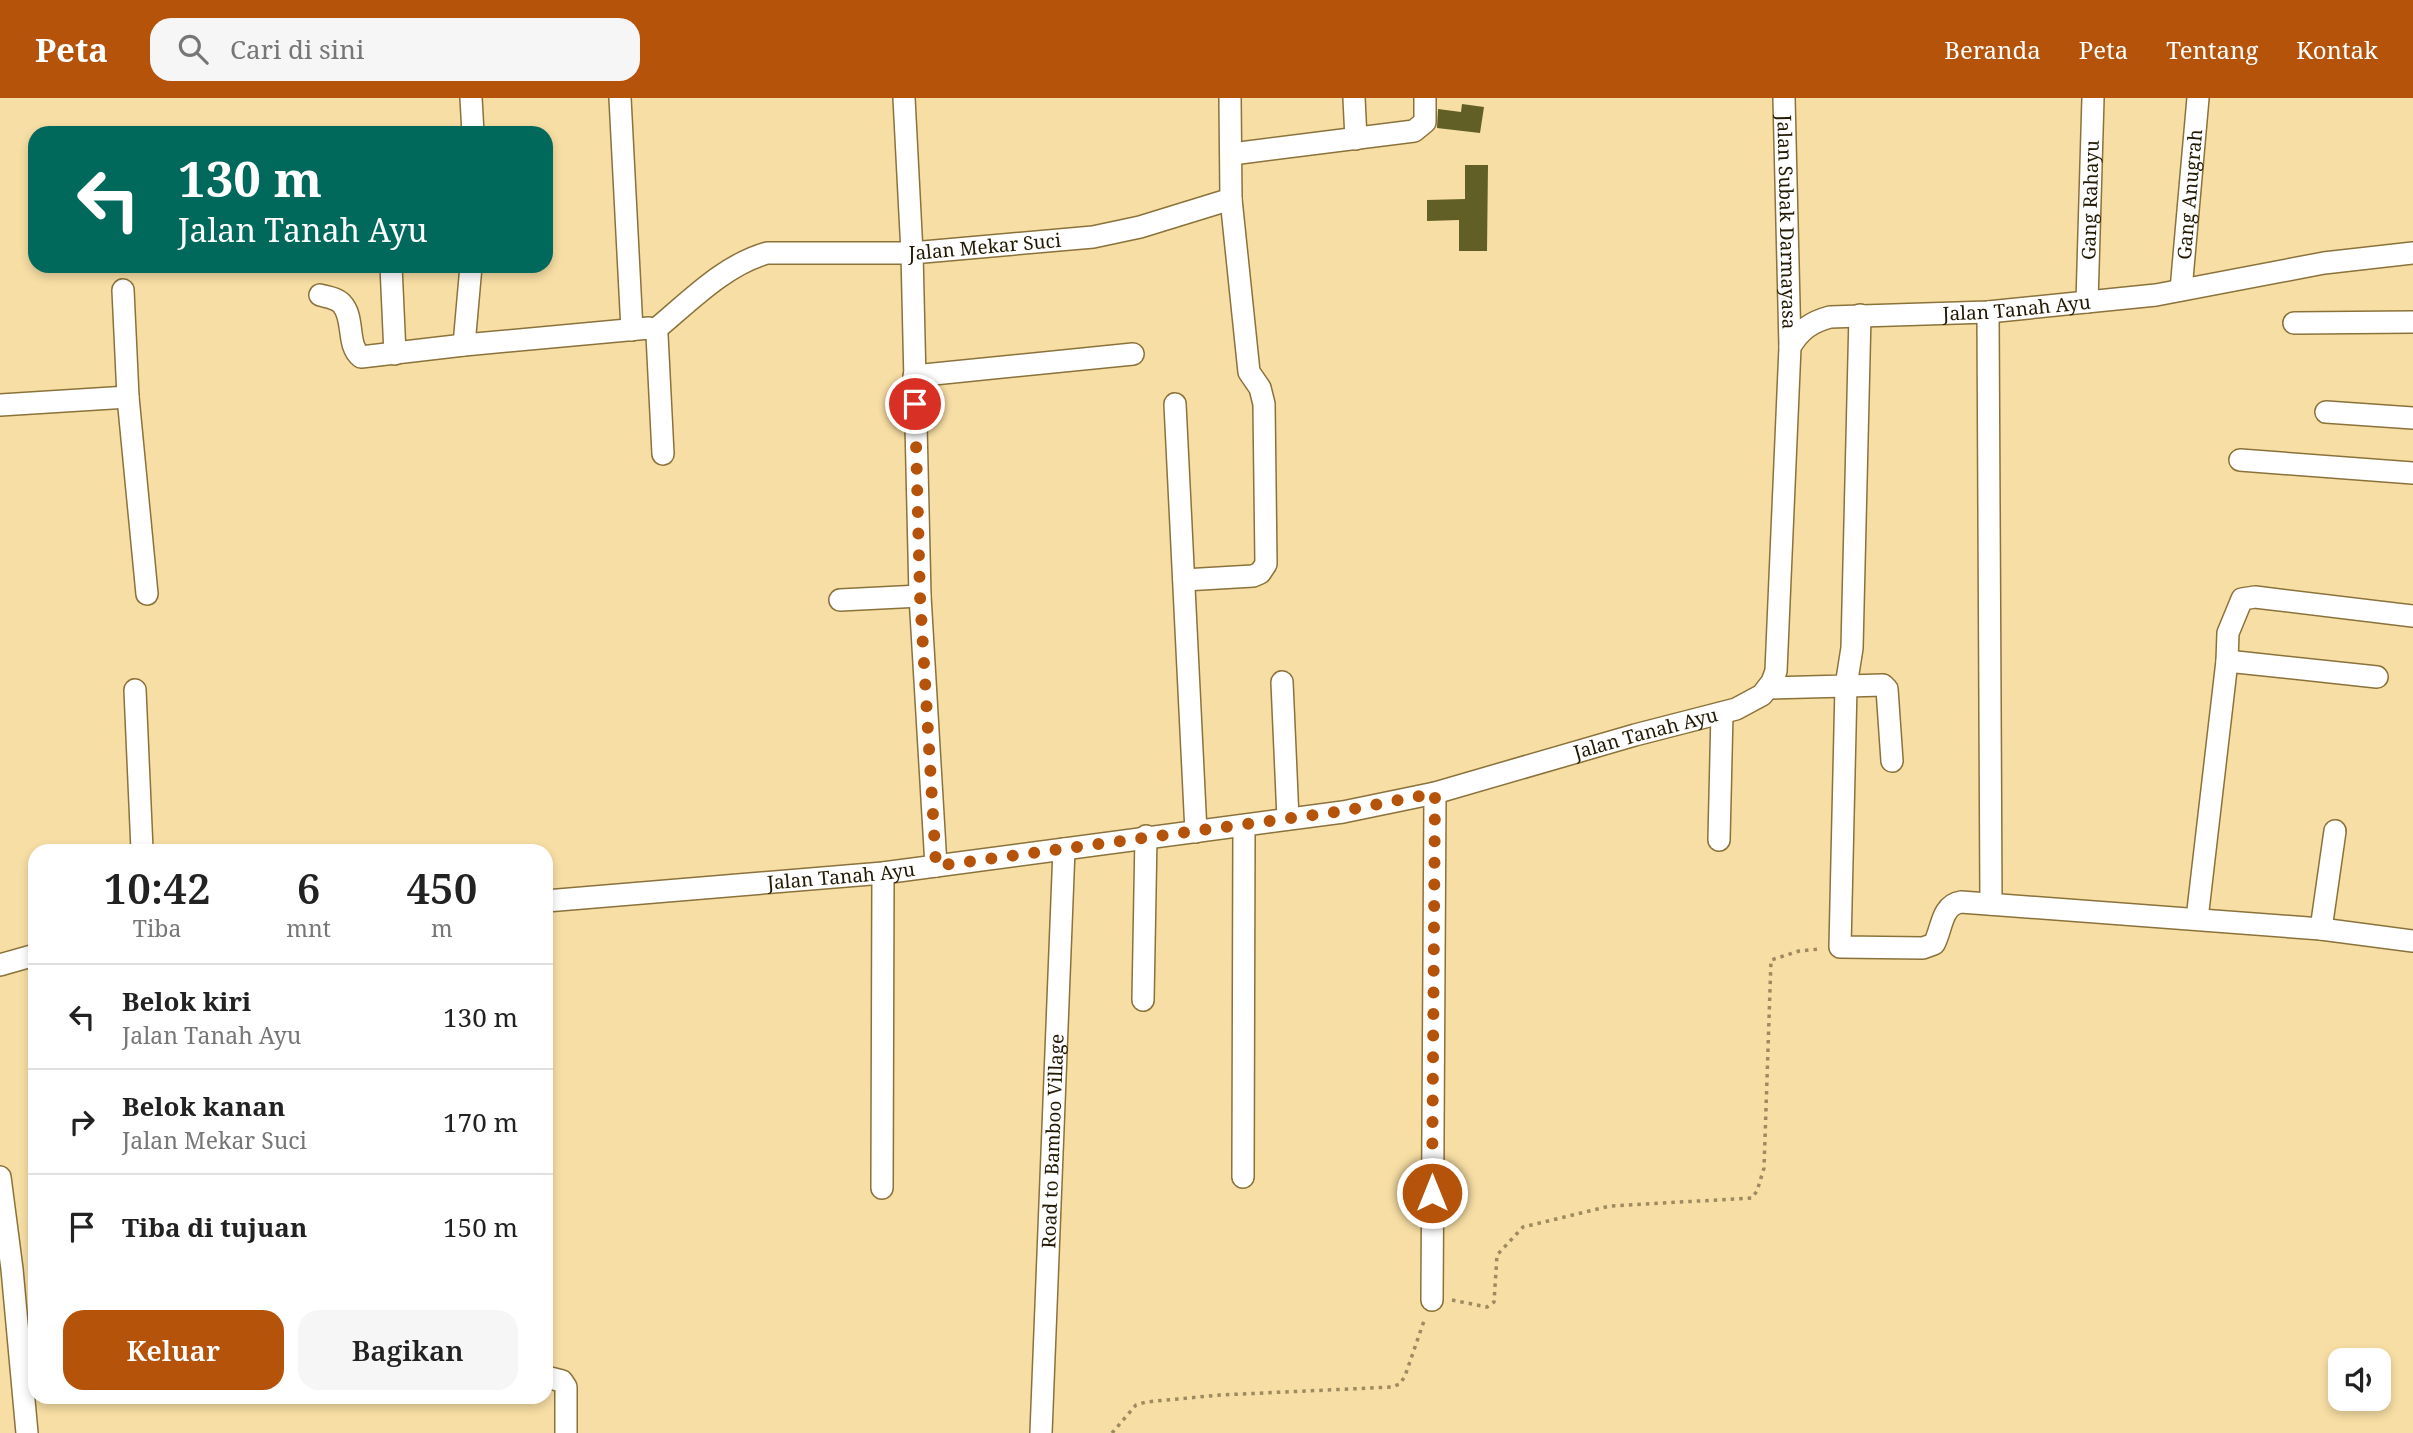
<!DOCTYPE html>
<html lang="id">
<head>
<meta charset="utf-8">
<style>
	body { margin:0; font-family:"Noto Serif",serif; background:#f6f6f6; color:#222; height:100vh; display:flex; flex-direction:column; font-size:26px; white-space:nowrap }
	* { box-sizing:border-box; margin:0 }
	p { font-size:23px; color:#767676 }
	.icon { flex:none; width:38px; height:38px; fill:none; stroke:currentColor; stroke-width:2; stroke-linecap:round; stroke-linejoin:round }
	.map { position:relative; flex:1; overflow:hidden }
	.panel { position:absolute; left:28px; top:746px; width:525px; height:560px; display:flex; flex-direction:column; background:#fff; border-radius:21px; box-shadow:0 4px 10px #0003 }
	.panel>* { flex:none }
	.hud { position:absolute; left:28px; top:28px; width:525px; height:147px; border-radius:21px; box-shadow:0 4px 10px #0003; background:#00695c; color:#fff; overflow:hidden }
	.fabs { position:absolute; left:2328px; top:1250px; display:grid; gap:14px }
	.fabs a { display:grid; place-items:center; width:63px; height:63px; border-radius:14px; background:#fff; box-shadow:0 4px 10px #0003; font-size:35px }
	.pin { position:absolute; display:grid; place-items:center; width:60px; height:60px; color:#fff; margin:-30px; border:4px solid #fff; border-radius:50%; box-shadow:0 2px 7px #0007 }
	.me { position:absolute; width:77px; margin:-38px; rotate:0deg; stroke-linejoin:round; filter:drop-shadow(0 0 5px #0008) }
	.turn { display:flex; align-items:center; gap:24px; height:147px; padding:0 35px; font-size:32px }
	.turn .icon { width:91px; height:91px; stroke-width:2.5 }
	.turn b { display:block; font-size:49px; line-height:60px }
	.eta { display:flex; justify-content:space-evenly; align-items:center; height:119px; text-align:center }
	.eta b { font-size:42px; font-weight:600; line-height:49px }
	.button { display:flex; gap:14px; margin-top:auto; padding:14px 35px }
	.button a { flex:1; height:80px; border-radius:21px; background:#b45309; color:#fff; font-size:28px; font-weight:600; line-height:80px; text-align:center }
	.button a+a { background:#f6f6f6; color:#222 }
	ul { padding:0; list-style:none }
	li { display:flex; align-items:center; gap:21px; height:105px; padding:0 35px; border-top:2px solid #e0e0e0 }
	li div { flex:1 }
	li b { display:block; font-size:26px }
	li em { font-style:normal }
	header { display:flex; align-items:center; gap:42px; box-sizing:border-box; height:98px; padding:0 35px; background:#b45309; color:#fff }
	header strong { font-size:33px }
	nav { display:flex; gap:38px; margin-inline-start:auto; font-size:24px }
	.search { width:490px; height:63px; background:#f6f6f6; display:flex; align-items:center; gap:18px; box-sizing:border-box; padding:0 24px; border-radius:21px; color:#767676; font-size:26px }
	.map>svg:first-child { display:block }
	.building { fill:#615f25 }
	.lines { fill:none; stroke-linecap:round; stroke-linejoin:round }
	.minor-casing { stroke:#8a723b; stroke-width:24 }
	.path { stroke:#9d8a60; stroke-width:3.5; stroke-dasharray:3.5 5; stroke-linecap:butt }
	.minor { stroke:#fff; stroke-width:21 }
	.route { stroke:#b45309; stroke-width:12; stroke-dasharray:0 21.6 }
	.labels { text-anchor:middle; stroke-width:7; stroke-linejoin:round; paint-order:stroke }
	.street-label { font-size:19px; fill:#221903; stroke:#fff }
</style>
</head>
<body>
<header>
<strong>Peta</strong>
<div class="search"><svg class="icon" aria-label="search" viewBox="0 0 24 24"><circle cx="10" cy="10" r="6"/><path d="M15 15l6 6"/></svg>Cari di sini</div>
<nav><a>Beranda</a><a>Peta</a><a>Tentang</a><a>Kontak</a></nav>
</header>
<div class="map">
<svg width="2413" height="1335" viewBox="0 0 2413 1335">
	<rect width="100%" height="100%" fill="#f7dea4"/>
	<g class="building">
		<polygon points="1462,6 1484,9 1480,35 1437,30 1438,11 1461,14"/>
		<polygon points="1465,67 1488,67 1487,153 1459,153 1459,122 1427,123 1427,102 1465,101"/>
	</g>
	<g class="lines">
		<g class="minor-casing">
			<g id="minor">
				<polyline points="471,0 473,35"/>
				<polyline points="620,0 632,232"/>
				<polyline points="904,0 912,155 920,498 936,768"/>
				<polyline points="1354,0 1356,41"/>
				<path id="s1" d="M 1784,0 L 1790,249"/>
				<polyline points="1232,56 1414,33 1425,24 1425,0"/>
				<polyline points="391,168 395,256"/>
				<path id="s2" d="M 2181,192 L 2198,0"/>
				<path d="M 320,197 C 327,199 337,200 342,206 C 355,220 346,247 361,259 L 464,247 L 649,230 L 655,232 L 657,237 L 663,356"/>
				<path id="s3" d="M 2087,204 L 2093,0"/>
				<polyline points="1988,214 1991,806"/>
				<polyline points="2294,225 2413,224"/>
				<path id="s4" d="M 655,232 C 689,204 724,167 767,155 L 912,155 L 1093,139 L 1140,129 L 1231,101 L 1230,0"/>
				<polyline points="464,247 471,168"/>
				<polyline points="914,278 1133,256"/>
				<polyline points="128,299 147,496"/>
				<polyline points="1175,306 1196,734"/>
				<polyline points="0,307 128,299 123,192"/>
				<polyline points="2326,314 2413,320"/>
				<polyline points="2240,362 2413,375"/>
				<polyline points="1184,482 1253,478 1260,475 1266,466 1264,306 1260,290 1249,274 1231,101"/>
				<polyline points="840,502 920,498"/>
				<polyline points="2227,563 2377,579"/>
				<polyline points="1282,584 1288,721"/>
				<polyline points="1768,590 1846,588 1852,550 1860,217"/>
				<polyline points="135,592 142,752"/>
				<path d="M 1892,663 L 1887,591 L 1883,587 L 1846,588 L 1840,849 L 1923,850 L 1934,846 C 1942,832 1941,807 1961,804 L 2321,831 L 2413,843"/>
				<polyline points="1719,742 1722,615"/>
				<path id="s5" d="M 546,803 L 883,775 L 1343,714 L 1435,695 L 1635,637 L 1736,611 L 1762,597 L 1772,584 L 1776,573 L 1790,249 C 1800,232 1811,224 1830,219 L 1988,214 L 2156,197 L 2324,165 L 2413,155"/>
				<polyline points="2197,821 2227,563 2228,535 2242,501 2255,499 2413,518"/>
				<polyline points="2321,831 2335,733"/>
				<polyline points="0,867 35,857"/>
				<polyline points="1143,902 1146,738"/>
				<polyline points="0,1079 12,1171 27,1335"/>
				<polyline points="1243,1079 1244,728"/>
				<polyline points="882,1090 883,775"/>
				<polyline points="1432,1202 1435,695"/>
				<polyline points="546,1279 562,1283 566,1289 566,1335"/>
				<path id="s6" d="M 1041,1335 L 1064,751"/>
			</g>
		</g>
		<g class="path">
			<polyline points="1452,1202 1487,1209 1494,1204 1497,1157 1523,1129 1610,1108 1752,1100 1757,1093 1764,1070 1771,862 1799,853 1820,851"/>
			<polyline points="1112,1335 1136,1307 1146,1304 1220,1297 1392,1289 1400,1286 1405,1278 1425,1220"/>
		</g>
		<use href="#minor" class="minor"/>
	</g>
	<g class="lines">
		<polyline class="route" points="915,306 920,498 936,768 1343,713 1435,695 1432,1095"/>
	</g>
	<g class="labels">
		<g class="street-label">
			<text dy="7" stroke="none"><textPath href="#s2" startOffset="96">Gang Anugrah</textPath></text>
			<text dy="7" stroke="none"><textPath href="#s3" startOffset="102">Gang Rahayu</textPath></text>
			<text dy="7" stroke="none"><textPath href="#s1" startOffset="124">Jalan Subak Darmayasa</textPath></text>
			<text dy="7" stroke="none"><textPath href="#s4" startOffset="355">Jalan Mekar Suci</textPath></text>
			<text dy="7" stroke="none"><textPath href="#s5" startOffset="1829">Jalan Tanah Ayu</textPath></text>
			<text dy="7" stroke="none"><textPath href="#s5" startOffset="1115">Jalan Tanah Ayu</textPath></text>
			<text dy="7" stroke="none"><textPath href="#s5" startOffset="296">Jalan Tanah Ayu</textPath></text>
			<text dy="7" stroke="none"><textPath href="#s6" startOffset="292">Road to Bamboo Village</textPath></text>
		</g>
	</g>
</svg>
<div class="fabs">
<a><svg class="icon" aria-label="sound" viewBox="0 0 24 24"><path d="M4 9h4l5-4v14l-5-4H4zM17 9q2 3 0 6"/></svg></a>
</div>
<div class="pin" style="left:915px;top:306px;background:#d93025"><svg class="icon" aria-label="arrive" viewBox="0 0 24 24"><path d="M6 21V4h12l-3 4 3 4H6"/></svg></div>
<svg class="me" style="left:1432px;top:1095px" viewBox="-20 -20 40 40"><circle r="17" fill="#b45309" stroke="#fff" stroke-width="3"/><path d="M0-11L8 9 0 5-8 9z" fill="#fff"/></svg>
<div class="hud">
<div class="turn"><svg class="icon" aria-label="left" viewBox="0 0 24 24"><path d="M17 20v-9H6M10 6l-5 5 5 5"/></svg><div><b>130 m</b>Jalan Tanah Ayu</div></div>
</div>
<section class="panel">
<div class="eta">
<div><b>10:42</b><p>Tiba</p></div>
<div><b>6</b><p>mnt</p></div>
<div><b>450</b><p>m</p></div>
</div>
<ul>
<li><svg class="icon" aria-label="left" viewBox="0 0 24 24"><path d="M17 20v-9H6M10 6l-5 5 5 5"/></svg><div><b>Belok kiri</b><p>Jalan Tanah Ayu</p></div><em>130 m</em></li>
<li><svg class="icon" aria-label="right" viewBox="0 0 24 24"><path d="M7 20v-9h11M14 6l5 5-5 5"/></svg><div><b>Belok kanan</b><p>Jalan Mekar Suci</p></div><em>170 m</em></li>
<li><svg class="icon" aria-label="arrive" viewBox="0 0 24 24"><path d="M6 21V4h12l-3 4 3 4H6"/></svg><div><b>Tiba di tujuan</b></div><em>150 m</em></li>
</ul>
<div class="button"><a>Keluar</a><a>Bagikan</a></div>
</section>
</div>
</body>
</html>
